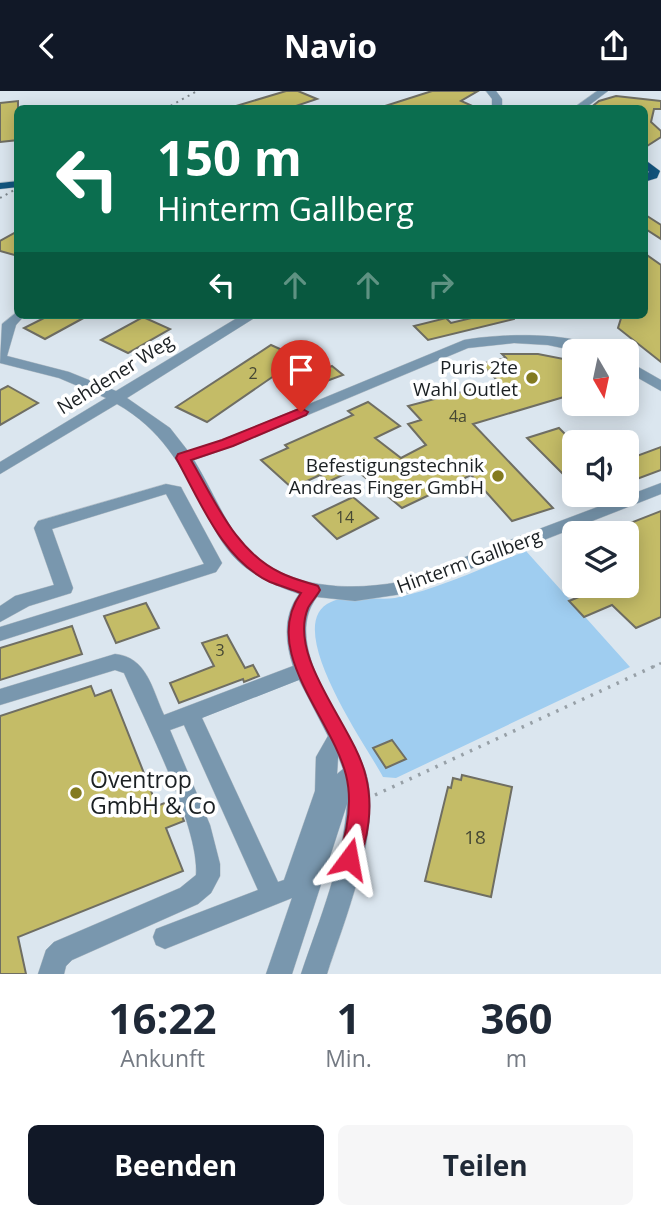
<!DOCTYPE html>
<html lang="de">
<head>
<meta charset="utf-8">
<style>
	body { margin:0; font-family:"Open Sans",sans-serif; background:#f6f6f7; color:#1f2937; height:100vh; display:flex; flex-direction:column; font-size:26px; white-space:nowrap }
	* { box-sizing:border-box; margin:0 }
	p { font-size:23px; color:#747a83 }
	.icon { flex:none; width:38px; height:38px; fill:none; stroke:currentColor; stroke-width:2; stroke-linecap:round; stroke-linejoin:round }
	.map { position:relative; height:883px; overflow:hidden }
	.panel { display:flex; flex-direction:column; background:#fff; flex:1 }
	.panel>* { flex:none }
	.guide { position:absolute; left:14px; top:14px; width:634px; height:214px; border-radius:10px; box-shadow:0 4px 18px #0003; background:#0b6e4f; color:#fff; overflow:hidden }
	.needle { width:46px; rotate:171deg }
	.tools { position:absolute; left:562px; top:248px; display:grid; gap:14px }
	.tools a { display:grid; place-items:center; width:77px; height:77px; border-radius:10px; background:#fff; box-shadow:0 4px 18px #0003; font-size:35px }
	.pin { position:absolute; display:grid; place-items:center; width:60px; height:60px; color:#fff; margin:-72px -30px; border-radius:50% 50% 50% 0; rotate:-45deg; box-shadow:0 0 7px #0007 }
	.pin .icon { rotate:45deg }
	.me { position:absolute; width:77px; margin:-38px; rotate:13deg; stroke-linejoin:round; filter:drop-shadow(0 0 5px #0008) }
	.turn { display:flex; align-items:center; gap:24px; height:147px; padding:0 28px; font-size:32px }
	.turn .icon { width:91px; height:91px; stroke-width:2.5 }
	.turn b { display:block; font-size:49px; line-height:60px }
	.lanes { display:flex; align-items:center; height:66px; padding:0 28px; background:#0003; justify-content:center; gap:35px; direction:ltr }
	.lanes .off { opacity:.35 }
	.eta { display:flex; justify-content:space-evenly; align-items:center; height:119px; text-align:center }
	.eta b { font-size:42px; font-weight:700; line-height:49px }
	.cta { display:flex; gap:14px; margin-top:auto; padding:14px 28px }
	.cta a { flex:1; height:80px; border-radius:10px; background:#111827; color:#fff; font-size:28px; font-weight:700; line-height:80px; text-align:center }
	.cta a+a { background:#f6f6f7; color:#1f2937 }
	header { display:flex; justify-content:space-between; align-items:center; height:91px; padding:0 28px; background:#111827; color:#fff; font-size:32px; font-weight:700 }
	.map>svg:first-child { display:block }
	.green { fill:#9fcdf0 }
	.building { fill:#c4bc67; stroke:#6f6e63; stroke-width:2 }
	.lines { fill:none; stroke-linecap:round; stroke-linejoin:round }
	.minor-casing { stroke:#b8c2ca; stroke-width:1 }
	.major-casing { stroke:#b8c2ca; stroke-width:1 }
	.path-far2 { stroke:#97a0a7; stroke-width:2; stroke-dasharray:1 3.5; stroke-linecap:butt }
	.path-far1 { stroke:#97a0a7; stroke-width:2.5; stroke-dasharray:2 5; stroke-linecap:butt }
	.path { stroke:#97a0a7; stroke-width:3.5; stroke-dasharray:2.5 7; stroke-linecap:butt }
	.minor { fill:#7997ae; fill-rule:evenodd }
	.major { fill:#13557e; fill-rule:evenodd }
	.rail { stroke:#7d868c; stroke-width:2; stroke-dasharray:2 4.5; stroke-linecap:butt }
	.route { fill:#e11d48; stroke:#92132f; stroke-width:2 }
	.poi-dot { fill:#837a20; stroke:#fff; stroke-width:2.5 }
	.labels { text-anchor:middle; stroke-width:7; stroke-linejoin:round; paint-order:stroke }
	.number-label { font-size:16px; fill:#454734 }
	.poi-label { font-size:19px; fill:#1b2023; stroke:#fff; text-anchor:end }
	.street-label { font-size:19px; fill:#1b2023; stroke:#fff }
	.near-number-label { font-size:19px; fill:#454734 }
	.near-poi-label { font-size:23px; fill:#1b2023; stroke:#fff; text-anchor:start }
</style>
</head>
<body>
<header><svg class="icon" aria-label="back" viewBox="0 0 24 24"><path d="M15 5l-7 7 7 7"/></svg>Navio<svg class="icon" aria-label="share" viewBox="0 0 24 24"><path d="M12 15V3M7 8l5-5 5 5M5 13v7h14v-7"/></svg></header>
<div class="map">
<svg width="661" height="883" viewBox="0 0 661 883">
	<rect width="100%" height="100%" fill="#dbe6ef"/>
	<path class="green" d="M 526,460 L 630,576 L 396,687 L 383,686 C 368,657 279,533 331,511 C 350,502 375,510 395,507 C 439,498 484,476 526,460 Z"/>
	<g class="building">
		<polygon points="286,0 298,0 317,8 287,18 236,18 236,15"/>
		<polygon points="432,0 478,0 461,10 479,18 385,18 385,15"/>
		<polygon points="616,5 661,10 661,18 654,18 651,31 661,40 661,46 644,57 644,18 589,18 599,10"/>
		<polygon points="18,10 18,49 0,51 0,12"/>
		<polygon points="644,123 661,134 661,148 644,137"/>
		<polygon points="18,140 18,165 0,160 0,150"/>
		<polygon points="644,162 661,174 661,271 618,237 622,224 644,224"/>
		<polygon points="50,224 89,224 45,248 24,237"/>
		<polygon points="484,224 514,224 514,228 428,249 414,235 446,227 451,232"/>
		<polygon points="143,226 170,238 128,262 101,249"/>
		<polygon points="271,254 300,267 207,331 176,316"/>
		<polygon points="502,263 538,263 574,270 574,303 473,333 553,417 512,430 471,384 402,417 355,378 328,391 320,384 292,397 261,369 288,357 285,354 353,324 348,320 368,311 400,335 375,347 401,367 426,354 408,333 421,329 408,315 499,291 481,273 506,267"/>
		<polygon points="332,275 343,284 321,292 311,284"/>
		<polygon points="8,295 38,312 0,334 0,299"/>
		<polygon points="559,337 574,352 574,394 527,347"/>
		<polygon points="661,356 661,379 626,392 626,369"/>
		<polygon points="353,406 378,427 337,448 313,425"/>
		<polygon points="661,420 661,526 636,537 612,514 584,526 569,510 596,499 593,495 626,495 626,443 605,442"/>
		<polygon points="146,512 159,537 116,552 104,525"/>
		<polygon points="72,535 82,563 0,589 0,557"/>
		<polygon points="227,544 245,577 253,574 259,585 244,591 243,588 179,612 170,592 214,575 202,552"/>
		<polygon points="91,595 95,605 111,599 157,715 175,708 184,730 166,737 183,780 18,846 26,883 0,883 0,625"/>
		<polygon points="392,649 406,668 386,677 373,657"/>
		<polygon points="462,684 512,696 491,806 425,790 448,696 451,697 453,687 461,689"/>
	</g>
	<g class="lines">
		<g class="minor-casing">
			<g id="minor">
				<polygon points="486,0 496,0 502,8 502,18 492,18 492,8"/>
				<polygon points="597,0 608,0 584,18 572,18"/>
				<path d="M 18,220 L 18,224 L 25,224 L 16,234 L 7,265 L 69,281 L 116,300 L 242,224 L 259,224 L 127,307 L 170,337 L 188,360 L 222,349 L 464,249 C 496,243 578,239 604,261 L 581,261 L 548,254 L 514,252 L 468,257 L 234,355 L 194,369 C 208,392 219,417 233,440 C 270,496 339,502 399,491 L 661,392 L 661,403 L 409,502 L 355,510 L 317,506 C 279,556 350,633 366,682 C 383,736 344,830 327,883 L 301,883 C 320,827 343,772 347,713 L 292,883 L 266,883 L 292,807 L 165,858 L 156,854 L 153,846 L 156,838 L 258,799 L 184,634 L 170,639 L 210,734 L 220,773 L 220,785 L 211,802 L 198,813 L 72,869 L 66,875 L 64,883 L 38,883 L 46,859 L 54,851 L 180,797 L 196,784 C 200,737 144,628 124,582 L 115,579 L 0,614 L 0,598 L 115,563 C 147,566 152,598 164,624 L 293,575 C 285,550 283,525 299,503 C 277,495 256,487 238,470 C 223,456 213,436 203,417 C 181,374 161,338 117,313 L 0,383 L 0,371 L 106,307 L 59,287 L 0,272 L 2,233 ZM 299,589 L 328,645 L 316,666 L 315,700 L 284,789 L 278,791 L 202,627 ZM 338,665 L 343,678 L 337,683 L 338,667 Z"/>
				<polygon points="626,269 661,289 661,300 626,280"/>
				<polygon points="166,393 181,396 183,400 222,472 216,481 0,550 0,536 204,473 166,403 52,438 73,497 71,502 29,515 0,531 0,515 15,505 54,494 34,437 38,430"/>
			</g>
		</g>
		<g class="major-casing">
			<g id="major">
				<polygon points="644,68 660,80 657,87 644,91 644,84 649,81 644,76"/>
				<polygon points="18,90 18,96 0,98 0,92"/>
			</g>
		</g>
		<polyline class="path-far2" points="106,289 124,286"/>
		<polyline class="path-far1" points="653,576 661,572"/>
		<polyline class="path" points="375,704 657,574"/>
		<use href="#minor" class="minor"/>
		<use href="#major" class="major"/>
		<g class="rail">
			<polyline points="165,18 197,0"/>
			<polyline points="0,107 18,97"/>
		</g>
	</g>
	<path class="route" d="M 301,317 L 308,321 L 306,324 L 233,355 L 191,369 C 215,410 236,461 281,482 C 293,488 306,491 318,495 L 320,499 C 317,505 311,511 308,517 C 287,568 355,636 366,686 C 373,714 369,749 356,775 L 349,778 L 341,775 L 338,768 C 347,742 353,712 346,684 C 332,627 260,560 301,502 C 291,498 280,495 270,491 C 222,468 200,410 176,367 L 178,363 L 222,349 Z"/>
	<g class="poi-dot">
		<circle cx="532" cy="287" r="7"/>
		<circle cx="498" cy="385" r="7"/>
		<circle cx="76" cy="702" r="7"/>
	</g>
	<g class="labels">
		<g class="number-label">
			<text x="253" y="288">2</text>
			<text x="458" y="331">4a</text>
			<text x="345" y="432">14</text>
			<text x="220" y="565">3</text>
		</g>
		<g class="poi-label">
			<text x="518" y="283">Puris 2te<tspan x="518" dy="22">Wahl Outlet</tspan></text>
			<text x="484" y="381">Befestigungstechnik<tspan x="484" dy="22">Andreas Finger GmbH</tspan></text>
		</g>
		<g class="street-label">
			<text transform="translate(115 283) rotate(-32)" y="7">Nehdener Weg</text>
			<text transform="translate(469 470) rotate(-20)" y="7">Hinterm Gallberg</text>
		</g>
		<g class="near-number-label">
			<text x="475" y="753">18</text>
		</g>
		<g class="near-poi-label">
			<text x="90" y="697">Oventrop<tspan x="90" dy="26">GmbH &amp; Co</tspan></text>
		</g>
	</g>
</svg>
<div class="tools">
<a><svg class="needle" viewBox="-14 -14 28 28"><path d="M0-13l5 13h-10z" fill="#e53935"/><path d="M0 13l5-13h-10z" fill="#747a83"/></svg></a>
<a><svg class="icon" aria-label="sound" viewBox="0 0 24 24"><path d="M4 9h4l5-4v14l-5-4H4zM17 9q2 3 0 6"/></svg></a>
<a><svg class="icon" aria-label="layers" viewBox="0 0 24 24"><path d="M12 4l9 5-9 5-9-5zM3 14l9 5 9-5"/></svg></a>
</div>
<div class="pin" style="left:301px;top:321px;background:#d93025"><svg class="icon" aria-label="arrive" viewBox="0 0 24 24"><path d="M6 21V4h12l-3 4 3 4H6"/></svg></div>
<svg class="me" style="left:349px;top:768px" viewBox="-20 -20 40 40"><path d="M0-17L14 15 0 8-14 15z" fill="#e11d48" stroke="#fff" stroke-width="4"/></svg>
<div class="guide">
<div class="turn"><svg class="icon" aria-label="left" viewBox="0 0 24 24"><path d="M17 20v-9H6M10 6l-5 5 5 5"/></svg><div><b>150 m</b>Hinterm Gallberg</div></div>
<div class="lanes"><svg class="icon" aria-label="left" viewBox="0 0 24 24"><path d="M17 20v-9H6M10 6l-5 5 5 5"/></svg><svg class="icon off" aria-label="ahead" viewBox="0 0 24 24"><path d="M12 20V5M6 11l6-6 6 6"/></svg><svg class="icon off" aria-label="ahead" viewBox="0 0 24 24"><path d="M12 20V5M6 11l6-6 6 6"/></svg><svg class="icon off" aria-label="right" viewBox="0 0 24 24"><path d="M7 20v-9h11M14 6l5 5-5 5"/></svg></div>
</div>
</div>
<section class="panel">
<div class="eta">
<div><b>16:22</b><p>Ankunft</p></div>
<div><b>1</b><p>Min.</p></div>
<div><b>360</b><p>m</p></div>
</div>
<div class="cta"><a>Beenden</a><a>Teilen</a></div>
</section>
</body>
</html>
